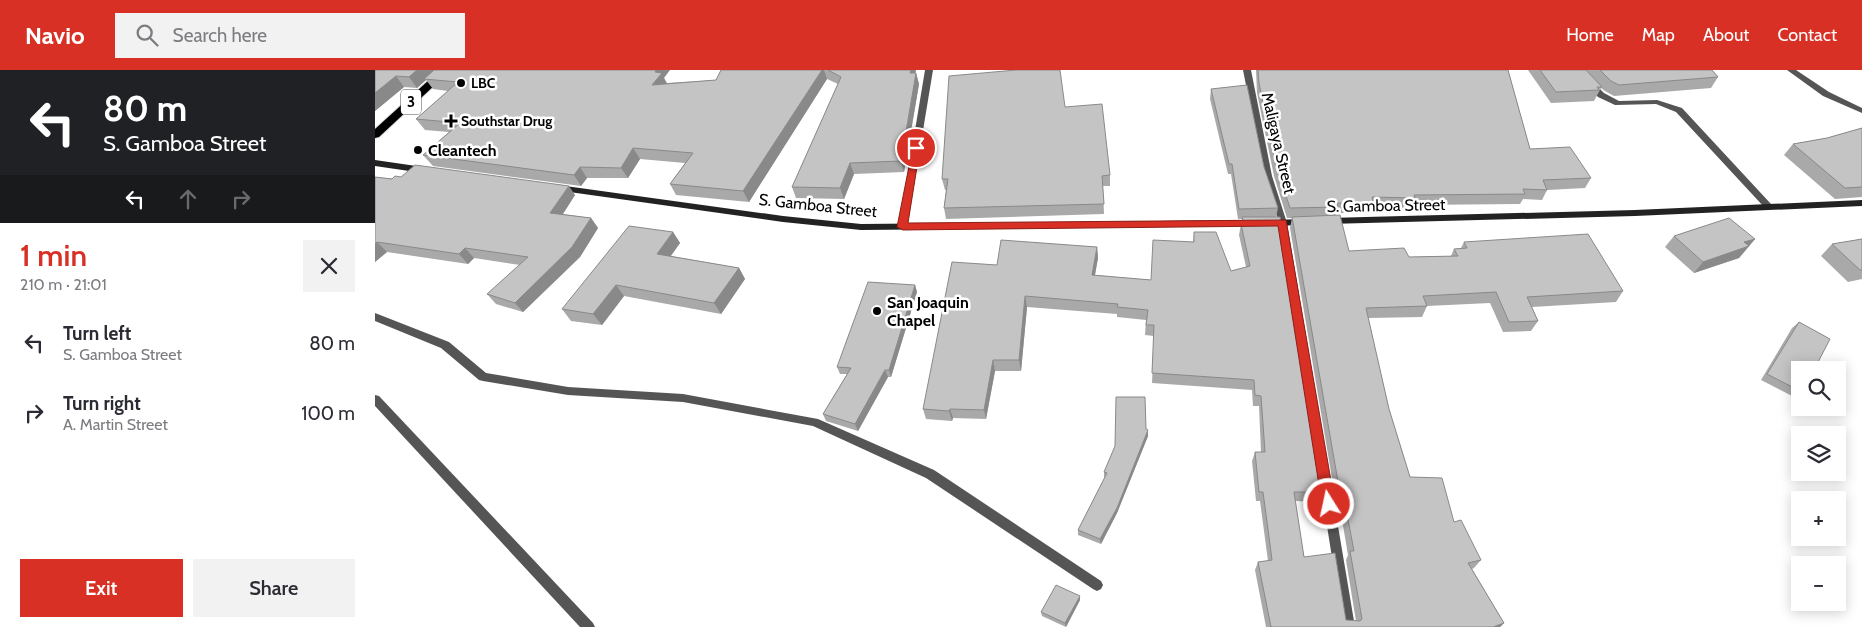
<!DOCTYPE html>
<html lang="en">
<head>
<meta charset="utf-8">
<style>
	body { margin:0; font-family:Cabin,sans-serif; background:#f2f2f3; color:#2b2b33; height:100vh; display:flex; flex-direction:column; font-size:19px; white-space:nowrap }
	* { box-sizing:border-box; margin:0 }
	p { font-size:16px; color:#7c7c81 }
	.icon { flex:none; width:28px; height:28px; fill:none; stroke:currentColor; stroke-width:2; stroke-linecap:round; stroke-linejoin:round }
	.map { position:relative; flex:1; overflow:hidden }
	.side { display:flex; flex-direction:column; background:#fff; width:375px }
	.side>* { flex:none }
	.guide { background:#202124; color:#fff; overflow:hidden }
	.fabs { position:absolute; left:1416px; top:291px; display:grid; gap:10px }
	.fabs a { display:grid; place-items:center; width:55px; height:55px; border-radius:0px; background:#fff; box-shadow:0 2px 12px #0003; font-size:25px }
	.pin { position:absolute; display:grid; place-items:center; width:42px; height:42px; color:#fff; margin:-21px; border:2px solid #fff; border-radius:50%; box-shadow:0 1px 5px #0007 }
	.me { position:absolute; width:55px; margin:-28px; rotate:350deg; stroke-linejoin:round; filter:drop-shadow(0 0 4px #0008) }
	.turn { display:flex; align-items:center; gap:18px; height:105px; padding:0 20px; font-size:22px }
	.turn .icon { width:65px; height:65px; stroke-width:2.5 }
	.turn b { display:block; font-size:35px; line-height:42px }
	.lanes { display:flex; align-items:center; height:48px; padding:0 20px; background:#0003; justify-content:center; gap:25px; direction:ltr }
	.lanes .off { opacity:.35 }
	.round { display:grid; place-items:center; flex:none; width:52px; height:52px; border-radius:0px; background:#f2f2f3 }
	.head { display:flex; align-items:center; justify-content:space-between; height:85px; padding:0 20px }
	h1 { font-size:30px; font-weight:600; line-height:38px; color:#d93025 }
	.action { display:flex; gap:10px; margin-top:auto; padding:10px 20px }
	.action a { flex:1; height:58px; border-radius:0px; background:#d93025; color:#fff; font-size:20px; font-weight:600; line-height:58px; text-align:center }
	.action a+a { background:#f2f2f3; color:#2b2b33 }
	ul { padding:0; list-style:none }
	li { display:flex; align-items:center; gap:15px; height:70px; padding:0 20px }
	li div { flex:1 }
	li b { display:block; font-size:19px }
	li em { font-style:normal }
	header { display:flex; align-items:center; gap:30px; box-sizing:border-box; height:70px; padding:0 25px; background:#d93025; color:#fff }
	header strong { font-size:24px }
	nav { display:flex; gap:28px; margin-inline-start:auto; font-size:18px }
	.search { width:350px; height:45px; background:#f2f2f3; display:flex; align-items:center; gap:12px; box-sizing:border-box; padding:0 18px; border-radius:0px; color:#7c7c81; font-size:19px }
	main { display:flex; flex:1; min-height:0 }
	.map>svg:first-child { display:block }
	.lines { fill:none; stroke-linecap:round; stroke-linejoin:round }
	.trunk-casing { stroke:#dbdbdb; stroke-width:2 }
	.service { fill:#555; fill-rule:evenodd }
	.minor { fill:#555; fill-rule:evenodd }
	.secondary { fill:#222; fill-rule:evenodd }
	.trunk { fill:#000; fill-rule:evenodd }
	.wall { fill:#a9a9a9 }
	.shaded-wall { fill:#898989 }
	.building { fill:#c4c4c4; stroke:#898989 }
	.route { fill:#d93025; stroke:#8d1f18 }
	.poi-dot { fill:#000; stroke:#fff; stroke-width:2 }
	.labels { text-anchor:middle; stroke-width:5; stroke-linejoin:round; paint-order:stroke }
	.far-poi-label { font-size:14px; font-weight:bold; fill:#000; stroke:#fff; text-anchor:start }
	.shield { fill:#fff; stroke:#4c4c4c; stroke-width:1 }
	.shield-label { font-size:15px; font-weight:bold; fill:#000 }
	.street-label { font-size:16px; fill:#000; stroke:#fff }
	.poi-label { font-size:16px; font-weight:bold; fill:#000; stroke:#fff; text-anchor:start }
</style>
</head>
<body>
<header>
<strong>Navio</strong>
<div class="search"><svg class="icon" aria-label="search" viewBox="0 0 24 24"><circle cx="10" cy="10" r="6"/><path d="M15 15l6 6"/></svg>Search here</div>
<nav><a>Home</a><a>Map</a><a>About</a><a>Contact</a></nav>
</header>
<main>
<section class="side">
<div class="guide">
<div class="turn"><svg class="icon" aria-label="left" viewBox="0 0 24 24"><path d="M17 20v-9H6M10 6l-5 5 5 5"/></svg><div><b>80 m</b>S. Gamboa Street</div></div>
<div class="lanes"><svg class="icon" aria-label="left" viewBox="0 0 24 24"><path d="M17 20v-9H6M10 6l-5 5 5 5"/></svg><svg class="icon off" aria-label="ahead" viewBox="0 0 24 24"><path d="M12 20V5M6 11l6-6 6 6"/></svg><svg class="icon off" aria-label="right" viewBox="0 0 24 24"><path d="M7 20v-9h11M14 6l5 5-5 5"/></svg></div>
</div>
<div class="head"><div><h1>1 min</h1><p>210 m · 21:01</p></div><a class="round"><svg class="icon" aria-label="close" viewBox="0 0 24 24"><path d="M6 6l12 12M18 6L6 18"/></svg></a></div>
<ul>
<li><svg class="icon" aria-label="left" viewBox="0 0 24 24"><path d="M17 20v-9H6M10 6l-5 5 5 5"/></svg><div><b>Turn left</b><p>S. Gamboa Street</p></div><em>80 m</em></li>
<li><svg class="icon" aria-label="right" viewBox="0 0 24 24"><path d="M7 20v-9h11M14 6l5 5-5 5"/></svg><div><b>Turn right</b><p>A. Martin Street</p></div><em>100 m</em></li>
</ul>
<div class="action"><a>Exit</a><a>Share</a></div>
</section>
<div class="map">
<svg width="1487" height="557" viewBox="0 0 1487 557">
	<rect width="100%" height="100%" fill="#fff"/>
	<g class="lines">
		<g class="trunk-casing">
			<polygon id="trunk" points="65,0 76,0 4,67 0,68 0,59"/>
		</g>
		<g class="service">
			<polygon points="1412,0 1421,0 1454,22 1487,38 1487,43 1448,26"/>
			<polygon points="0,243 74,272 111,303 193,317 308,324 443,349 559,400 726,511 728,515 726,519 722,521 718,519 551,408 438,356 308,332 193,325 108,311 104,310 66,278 0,251"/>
			<polygon points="0,325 4,326 218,553 220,557 205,557 0,336"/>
		</g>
		<g class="minor">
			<polygon points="550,0 558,0 532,157 528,160 524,157"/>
			<polygon points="868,0 876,0 897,106 912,153 980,557 968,557 904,153 889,106"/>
			<polygon points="1198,0 1206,0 1229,23 1244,31 1282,30 1307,38 1396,134 1397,136 1396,138 1390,138 1301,42 1281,34 1240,35 1223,27"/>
		</g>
		<g class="secondary">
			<polygon points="0,90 48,97 52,100 48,103 0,96"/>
			<polygon points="183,115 408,146 486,154 879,150 883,153 879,156 486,160 408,152 180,120 180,116"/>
			<polygon points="1487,130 1487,136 1260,146 953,154 949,151 953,148 1260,140"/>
			<polygon points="929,149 933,152 929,155 893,156 889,153 893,150"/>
		</g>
		<use href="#trunk" class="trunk"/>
	</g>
	<g class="wall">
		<polygon points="0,0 289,8 292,13 341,10 346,0 541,0 540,3 541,3 544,14 529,102 479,104 469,129 421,128 417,117 463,14 452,9 374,132 301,125 295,114 310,93 265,89 253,108 212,108 206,116 58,96 48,85 74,62 50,60 41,49 73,21 58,19 51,10 42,18 29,17 0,41"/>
		<polygon points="881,0 1133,0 1155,79 1216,108 1210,118 1172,120 1167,130 1148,129 1145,134 1037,135 1036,138 997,137 995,143 961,143 960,146 974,181 1034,187 1076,186 1079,179 1086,178 1089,172 1248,221 1241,232 1157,237 1163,251 1156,261 1128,262 1115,233 1052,236 1047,247 993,248 1014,339 1035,407 1079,452 1106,490 1099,498 1097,499 1129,553 1125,557 891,557 880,500 883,492 893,491 885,431 881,431 877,391 880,382 886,382 884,336 878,336 877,320 777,313 779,266 770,265 771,250 742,247 742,244 652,237 646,301 620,301 611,349 578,348 577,351 551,349 548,339 622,195 722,177 723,188 720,205 776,210 818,172 819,162 856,201 871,197 864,165 867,149 863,149 856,104 853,104 835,29 836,19 889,97 903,138 901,147 950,422 946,432 920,431 929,487 971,550 981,551 971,490 973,485 964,432 961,432 915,158 917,148 912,148 899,106 882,23"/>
		<polygon points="1153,0 1337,0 1343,7 1336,18 1239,26 1230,21 1226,18 1219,31 1176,33"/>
		<polygon points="690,37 735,105 735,116 728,116 729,144 571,149 569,138 571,120 570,120 567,109"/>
		<polygon points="1487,58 1487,127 1460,129 1409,85 1418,74 1452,68"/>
		<polygon points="0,107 200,125 188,144 216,148 223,158 205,187 148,242 121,234 112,224 145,195 99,188 93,194 12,182 0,192"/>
		<polygon points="298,162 305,173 296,186 364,198 370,209 346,244 249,226 227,255 196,251 187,239"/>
		<polygon points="1299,166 1380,169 1364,188 1319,203 1290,177"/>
		<polygon points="1487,169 1487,209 1473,212 1446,186 1457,174"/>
		<polygon points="540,215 542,222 516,307 513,307 483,361 451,351 448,344 472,304 465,304 462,297"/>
		<polygon points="1424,252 1425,324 1421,328 1386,310 1417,258"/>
		<polygon points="771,359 773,366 742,443 726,474 703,465 703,460 730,407 729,407 729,402"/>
		<polygon points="705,530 691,557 667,546 666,542"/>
	</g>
	<g class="shaded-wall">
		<polygon points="42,0 62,0 49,9 51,10 42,18 34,7"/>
		<polygon points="281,0 295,0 289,8 292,14 277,15 280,2"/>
		<polygon points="447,0 449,0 452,9 374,132 368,121"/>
		<polygon points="536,0 541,0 537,14 535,3"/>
		<polygon points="541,3 544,14 543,20 529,102 526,91"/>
		<polygon points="21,6 29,17 0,41 0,23"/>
		<polygon points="258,78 265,89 253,108 246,98"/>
		<polygon points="475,93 479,104 469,129 465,118"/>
		<polygon points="205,97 212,108 206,116 199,105"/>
		<polygon points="194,116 200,125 182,153 175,143"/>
		<polygon points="216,148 223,158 205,187 148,242 140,233"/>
		<polygon points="298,162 305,173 289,195 282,184"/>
		<polygon points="1380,169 1364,188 1319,203 1328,192 1369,172"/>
		<polygon points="2,172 12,182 0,192 0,174"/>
		<polygon points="722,177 723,188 718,215 717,205"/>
		<polygon points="90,178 99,188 93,194 84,184"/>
		<polygon points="364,198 370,209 346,244 339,233"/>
		<polygon points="241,215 249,226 227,255 218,244"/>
		<polygon points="540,215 542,222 516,307 514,300"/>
		<polygon points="650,226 652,237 646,301 644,290"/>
		<polygon points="618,290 620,301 611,349 609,340"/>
		<polygon points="510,300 513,307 483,361 480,354"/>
		<polygon points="575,339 578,348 577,351 574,341"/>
		<polygon points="773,360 773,366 742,443 726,474 725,469"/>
		<polygon points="705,526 705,530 691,557 690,553"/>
		<polygon points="1129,553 1125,557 1118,557"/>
	</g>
	<g class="building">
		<polygon points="0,0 42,0 34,7 21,6 0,23"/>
		<polygon points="59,0 281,0 280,2 287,3 277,15 341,10 346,0 447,0 368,121 295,114 318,83 258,78 246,98 205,97 199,105 48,85 85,53 41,49 83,12 49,9"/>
		<polygon points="453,0 536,0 535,3 541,3 526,91 475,93 465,118 417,117 466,7"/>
		<polygon points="641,0 685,0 690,37 727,34 735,105 727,106 729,134 569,138 573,109 567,109 574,6"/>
		<polygon points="883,0 1133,0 1155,79 1195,77 1216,108 1168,110 1172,120 1148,119 1150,124 1039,125 1040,128 997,127 998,133 962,133 963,137 915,138 901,95 884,13"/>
		<polygon points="1165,0 1211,0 1227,17 1222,17 1224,20 1181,22"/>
		<polygon points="1225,0 1337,0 1343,7 1244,15 1236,11"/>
		<polygon points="872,15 889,97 903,138 864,139 857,94 854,94 836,19"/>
		<polygon points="1487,58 1487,117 1470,118 1418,74 1452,68"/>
		<polygon points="40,95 194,116 175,143 216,148 197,177 140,233 112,224 153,187 90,178 84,184 2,172 0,174 0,107 17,109 20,106 26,107"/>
		<polygon points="965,145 974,181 1029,178 1034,187 1083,186 1079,179 1092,178 1089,172 1213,164 1248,221 1152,227 1163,251 1134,252 1121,222 1048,226 1052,236 991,238 1014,339 1035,407 1067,408 1079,452 1086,450 1106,490 1093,493 1129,553 1118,557 896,557 883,492 897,490 888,422 884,422 880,382 890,382 886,326 880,325 879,310 777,303 779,255 771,255 773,240 742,237 743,234 650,226 644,290 618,290 609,340 575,339 574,341 548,339 577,192 622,195 626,170 722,177 717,205 776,210 778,170 819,172 819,162 841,162 856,201 875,196 866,154 869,153 867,147 905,147 950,422 919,422 929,487 960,483 971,550 985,551 987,549 975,481 979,481 968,423 965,423 917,147"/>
		<polygon points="1354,148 1380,169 1369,172 1374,176 1328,192 1299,166"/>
		<polygon points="254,156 298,162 282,184 364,198 339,233 241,215 218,244 187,239"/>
		<polygon points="1487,169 1487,200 1485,200 1457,174"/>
		<polygon points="493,212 540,215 514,300 510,300 480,354 448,344 476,298 462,297"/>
		<polygon points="1424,252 1455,269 1439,300 1425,300 1425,321 1392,304"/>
		<polygon points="741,327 770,327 771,359 773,360 742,438 725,469 703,460 732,403 729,402 740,376"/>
		<polygon points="681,515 705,526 690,553 666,542"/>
	</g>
	<polygon class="route" points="538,76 541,76 545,78 533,153 911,150 960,434 959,438 954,440 949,438 947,434 903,156 528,160 522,157"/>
	<g class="poi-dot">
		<circle cx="86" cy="13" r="5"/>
		<path d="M73.5 43.5h5v5h5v5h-5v5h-5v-5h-5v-5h5z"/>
		<circle cx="43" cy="80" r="5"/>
		<circle cx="502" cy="241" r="5"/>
	</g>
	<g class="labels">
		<g class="far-poi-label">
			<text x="96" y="18">LBC</text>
			<text x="86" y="56">Southstar Drug</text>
		</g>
		<rect class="shield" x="26" y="19.5" width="20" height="25" rx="4"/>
		<g class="shield-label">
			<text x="36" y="37">3</text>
		</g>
		<g class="street-label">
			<text transform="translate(904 73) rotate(77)" y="6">Maligaya Street</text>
			<text transform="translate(443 135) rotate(6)" y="6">S. Gamboa Street</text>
			<text transform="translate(1011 135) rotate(-1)" y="6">S. Gamboa Street</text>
		</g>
		<g class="poi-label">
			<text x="53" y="86">Cleantech</text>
			<text x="512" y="238">San Joaquin<tspan x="512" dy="18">Chapel</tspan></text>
		</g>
	</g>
</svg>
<div class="fabs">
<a><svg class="icon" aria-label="search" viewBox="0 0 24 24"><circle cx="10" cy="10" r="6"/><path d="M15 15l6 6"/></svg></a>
<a><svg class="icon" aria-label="layers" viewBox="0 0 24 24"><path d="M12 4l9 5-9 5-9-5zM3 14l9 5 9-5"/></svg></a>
<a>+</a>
<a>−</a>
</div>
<div class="pin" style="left:541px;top:78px;background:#d93025"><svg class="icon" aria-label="arrive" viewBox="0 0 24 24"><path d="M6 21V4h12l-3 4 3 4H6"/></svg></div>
<svg class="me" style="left:954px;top:434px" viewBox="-20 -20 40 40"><circle r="17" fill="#d93025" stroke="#fff" stroke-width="3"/><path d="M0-11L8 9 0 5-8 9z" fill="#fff"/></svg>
</div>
</main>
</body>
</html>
